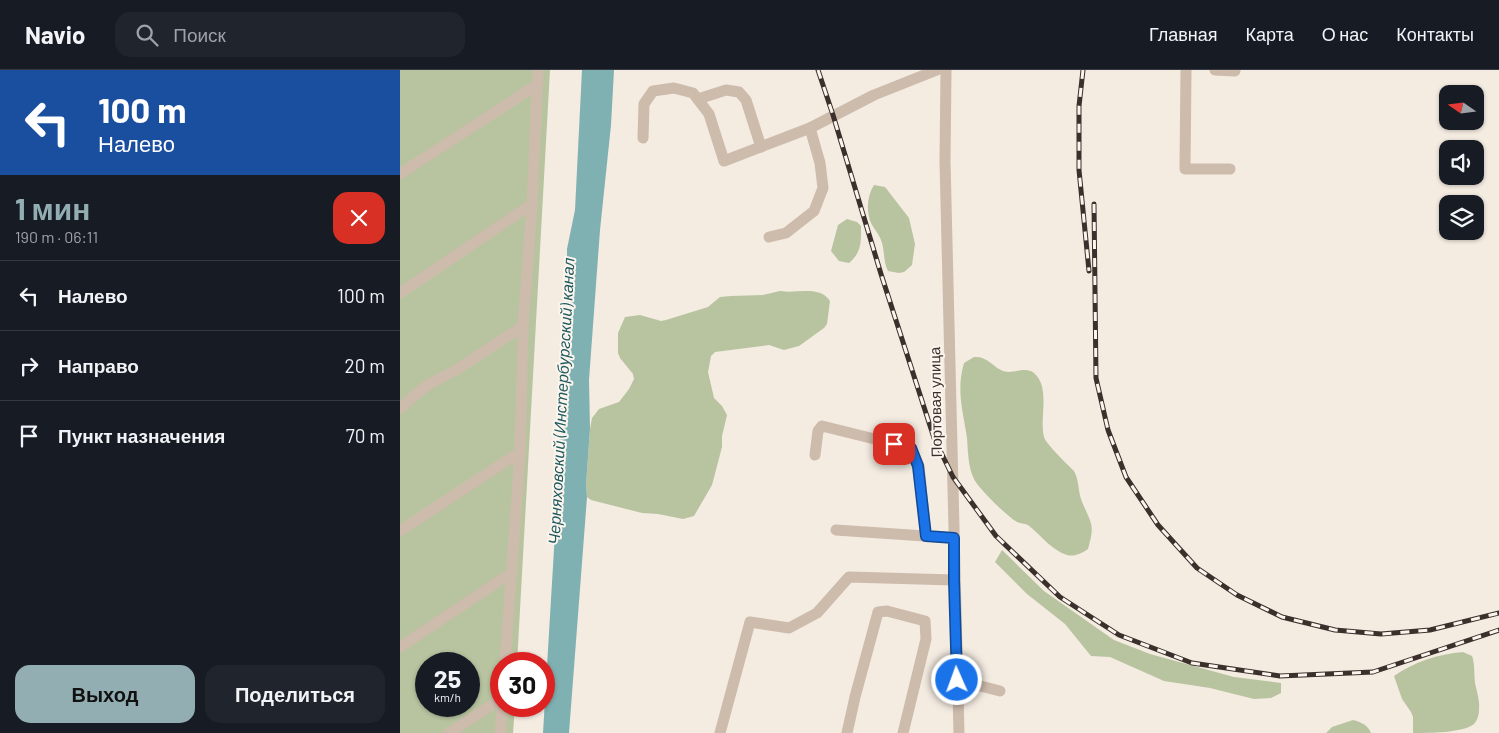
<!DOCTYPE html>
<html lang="ru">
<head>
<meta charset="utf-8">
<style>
	body { margin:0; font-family:Barlow,sans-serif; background:#20242c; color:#f1f3f6; height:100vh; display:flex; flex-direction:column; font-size:19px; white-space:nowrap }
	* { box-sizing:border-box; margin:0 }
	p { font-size:16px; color:#9ea1a6 }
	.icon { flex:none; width:28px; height:28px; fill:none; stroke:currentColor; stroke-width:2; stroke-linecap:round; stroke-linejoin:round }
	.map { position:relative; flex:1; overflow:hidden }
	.side { display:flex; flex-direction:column; background:#171b24; width:400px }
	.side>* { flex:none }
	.top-card { background:#1a4fa0; color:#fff; overflow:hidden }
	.needle { width:32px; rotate:284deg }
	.controls { position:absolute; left:1039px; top:15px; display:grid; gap:10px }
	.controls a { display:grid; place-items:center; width:45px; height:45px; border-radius:10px; background:#171b24; box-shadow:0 1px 4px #0004; font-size:25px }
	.speed { position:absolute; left:15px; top:582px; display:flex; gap:10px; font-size:25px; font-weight:700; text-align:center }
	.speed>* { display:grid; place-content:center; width:65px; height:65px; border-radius:50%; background:#171b24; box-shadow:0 1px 4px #0004; line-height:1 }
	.speed small { font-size:12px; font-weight:400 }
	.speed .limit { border:8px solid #d22; background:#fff; color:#111 }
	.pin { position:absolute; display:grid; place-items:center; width:42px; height:42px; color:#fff; margin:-21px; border-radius:10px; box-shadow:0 2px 8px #0006 }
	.me { position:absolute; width:55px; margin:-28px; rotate:358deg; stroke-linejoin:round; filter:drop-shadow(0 0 4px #0008) }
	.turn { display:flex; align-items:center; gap:18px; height:105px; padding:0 15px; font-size:22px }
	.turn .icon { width:65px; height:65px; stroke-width:2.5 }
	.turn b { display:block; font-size:35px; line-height:42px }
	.round { display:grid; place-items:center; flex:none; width:52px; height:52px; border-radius:15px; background:#20242c }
	.overview { display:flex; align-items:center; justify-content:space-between; height:85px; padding:0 15px }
	h1 { font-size:30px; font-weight:700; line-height:38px; color:#92aeb2 }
	.action { display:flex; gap:10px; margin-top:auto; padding:10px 15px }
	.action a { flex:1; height:58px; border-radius:15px; background:#92aeb2; color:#111; font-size:20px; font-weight:700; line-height:58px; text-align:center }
	.action a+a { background:#20242c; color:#f1f3f6 }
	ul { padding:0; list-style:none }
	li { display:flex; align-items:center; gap:15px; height:70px; padding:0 15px; border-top:1px solid #363941 }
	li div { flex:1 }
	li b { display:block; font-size:19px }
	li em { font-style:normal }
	header { display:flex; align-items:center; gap:30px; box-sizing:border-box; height:70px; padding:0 25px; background:#171b24; border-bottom:1px solid #363941 }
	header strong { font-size:24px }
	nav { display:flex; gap:28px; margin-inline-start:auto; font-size:18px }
	.search { width:350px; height:45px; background:#20242c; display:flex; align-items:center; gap:12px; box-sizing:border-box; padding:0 18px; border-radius:15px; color:#9ea1a6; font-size:19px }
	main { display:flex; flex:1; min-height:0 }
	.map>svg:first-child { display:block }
	.green { fill:#b8c4a0; fill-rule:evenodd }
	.water { fill:#7fb0b2 }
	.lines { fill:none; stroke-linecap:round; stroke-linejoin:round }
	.minor { stroke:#cdbbac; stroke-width:11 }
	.rail-casing { stroke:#3b302b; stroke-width:5 }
	.rail { stroke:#fbf5ee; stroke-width:3; stroke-dasharray:9; stroke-linecap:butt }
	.route-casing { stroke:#114b97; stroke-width:12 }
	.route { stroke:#1a73e8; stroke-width:9 }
	.labels { text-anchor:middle; stroke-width:4; stroke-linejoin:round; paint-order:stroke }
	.street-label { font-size:15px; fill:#3b302b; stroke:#fbf5ee }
	.water-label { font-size:16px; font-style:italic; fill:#1f5a5e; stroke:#fbf5ee }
</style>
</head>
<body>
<header>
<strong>Navio</strong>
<div class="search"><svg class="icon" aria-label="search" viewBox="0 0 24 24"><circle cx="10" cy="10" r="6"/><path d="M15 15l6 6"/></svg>Поиск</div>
<nav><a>Главная</a><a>Карта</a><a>О нас</a><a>Контакты</a></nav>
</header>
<main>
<section class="side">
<div class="top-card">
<div class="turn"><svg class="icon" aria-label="left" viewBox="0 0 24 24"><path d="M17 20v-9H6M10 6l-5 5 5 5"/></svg><div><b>100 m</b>Налево</div></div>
</div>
<div class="overview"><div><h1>1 мин</h1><p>190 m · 06:11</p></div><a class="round" style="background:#d93025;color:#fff"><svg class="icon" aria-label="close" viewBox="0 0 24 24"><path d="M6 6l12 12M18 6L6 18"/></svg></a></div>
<ul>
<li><svg class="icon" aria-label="left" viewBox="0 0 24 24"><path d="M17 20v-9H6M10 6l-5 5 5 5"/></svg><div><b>Налево</b></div><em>100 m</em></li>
<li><svg class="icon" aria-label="right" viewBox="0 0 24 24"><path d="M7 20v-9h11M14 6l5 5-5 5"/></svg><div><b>Направо</b></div><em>20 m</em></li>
<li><svg class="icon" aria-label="arrive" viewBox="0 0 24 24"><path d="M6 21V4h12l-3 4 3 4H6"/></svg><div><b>Пункт назначения</b></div><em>70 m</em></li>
</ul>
<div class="action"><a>Выход</a><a>Поделиться</a></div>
</section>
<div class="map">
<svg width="1099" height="663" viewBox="0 0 1099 663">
	<rect width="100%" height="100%" fill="#f4ebe1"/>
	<g class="green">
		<path d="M 0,0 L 150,0 L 117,594 L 101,594 L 101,636 L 115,636 L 113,663 L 0,663 ZM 26,594 L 69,594 L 69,636 L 26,636 Z"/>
		<path d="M 474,115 L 485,117 L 509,148 L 515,174 L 512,195 L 504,202 L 499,203 L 488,201 C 483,192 485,180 481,170 C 479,164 474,159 471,153 C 466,141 467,126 474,115 Z"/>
		<path d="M 447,149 L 457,152 L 461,156 C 461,172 462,182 449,193 L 439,191 L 431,181 L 438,155 Z"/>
		<path d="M 380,221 C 397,224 419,215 430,231 L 427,254 L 424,258 L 399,276 L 384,280 L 369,275 L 315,282 L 311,286 L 308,302 L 314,328 L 322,336 L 327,345 L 322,366 L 322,377 L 312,415 L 294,446 L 283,449 L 258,444 L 242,443 L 191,430 L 187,427 L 186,415 L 190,359 L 192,348 L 199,339 L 219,332 L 229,319 L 234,309 L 233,304 L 220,288 L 218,283 L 218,263 L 225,247 L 240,245 L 261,251 L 266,250 L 308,237 L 320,227 L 331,226 L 363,225 Z"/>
		<path d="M 574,287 C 587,286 591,295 601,300 C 611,306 625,295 634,303 C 651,318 639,348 644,367 C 646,374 667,394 674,401 C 679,410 678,420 681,429 C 690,453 696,452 688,479 C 682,483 675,487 667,485 C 651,480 641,465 628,455 C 624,453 621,454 617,452 C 608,447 578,418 574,409 C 568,397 568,381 567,368 C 563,341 556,320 564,293 Z"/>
		<polygon points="602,480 644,521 714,570 750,584 834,607 881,613 881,623 871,628 854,629 810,618 764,611 710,587 691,586 665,554 627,524 595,492"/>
		<path d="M 1063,582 L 1072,586 C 1075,594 1074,604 1075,613 C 1077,622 1080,631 1079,640 C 1079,645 1077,651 1074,654 C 1063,663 1028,663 1013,663 L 1013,647 L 1011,642 L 1002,629 L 994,606 C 1014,592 1038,584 1063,582 Z"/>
		<path d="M 953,650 C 961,652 968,655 971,663 L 926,663 L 932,657 Z"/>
	</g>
	<polygon class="water" points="182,0 214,0 211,55 200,160 189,310 190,359 186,415 187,427 169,663 143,663 156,446 154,433 162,391 158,356 159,332 165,305 167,250 167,179 175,140"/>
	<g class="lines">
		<g class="minor">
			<polyline points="546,0 545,91 559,663"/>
			<polyline points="786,0 785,99 830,99"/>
			<polyline points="815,0 835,1"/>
			<polyline points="298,29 326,20 339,22 346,30 361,77"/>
			<polyline points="243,68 244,34 253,21 274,18 293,23 309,44 324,91 410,58 474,25 537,0"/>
			<polyline points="0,104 138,14"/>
			<polyline points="369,167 386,163 414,141 423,118 420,93 410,58"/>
			<polyline points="0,223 132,134"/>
			<polyline points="0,338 26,316 56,300 123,256"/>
			<polyline points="415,385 418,361 422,356 511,378 519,396 526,466"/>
			<polyline points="436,460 554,468"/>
			<polyline points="0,461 120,382"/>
			<polyline points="0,577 111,503"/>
			<polyline points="105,594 120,382 123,256 132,134 138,0"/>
			<polyline points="557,610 600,621"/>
			<polyline points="49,663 101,629"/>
			<polyline points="100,663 102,636"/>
			<polyline points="320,663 350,552 389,558 417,543 449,507 554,510"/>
			<polyline points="447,663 455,627 478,542 487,541 525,551 526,569 503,663"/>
		</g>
		<g class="rail-casing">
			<g id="rail">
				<polyline points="418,0 433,45 481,204 534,368 553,407 596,466 660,527 719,565 792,593 880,606 973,602 1099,560"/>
				<polyline points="683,0 679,36 679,100 689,201"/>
				<polyline points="694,134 696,308 708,360 726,407 758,455 797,498 837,525 882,547 935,560 981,564 1030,560 1099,543"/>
			</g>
		</g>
		<use href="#rail" class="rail"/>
	</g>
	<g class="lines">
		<g class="route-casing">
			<polyline id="route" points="494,374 511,378 518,396 526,466 554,468 554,510 557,610"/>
		</g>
		<use href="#route" class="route"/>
	</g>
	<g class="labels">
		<g class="street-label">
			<text transform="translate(536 332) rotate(-91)" y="5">Портовая улица</text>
		</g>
		<g class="water-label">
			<text transform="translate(161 331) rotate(-87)" y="6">Черняховский (Инстербургский) канал</text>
		</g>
	</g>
</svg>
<div class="controls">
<a><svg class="needle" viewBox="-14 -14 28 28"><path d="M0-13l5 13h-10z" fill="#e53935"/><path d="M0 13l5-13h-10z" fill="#9ea1a6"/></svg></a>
<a><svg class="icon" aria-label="sound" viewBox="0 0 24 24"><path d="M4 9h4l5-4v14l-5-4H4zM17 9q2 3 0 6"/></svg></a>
<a><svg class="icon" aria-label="layers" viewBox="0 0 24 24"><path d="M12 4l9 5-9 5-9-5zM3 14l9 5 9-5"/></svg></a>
</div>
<div class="speed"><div>25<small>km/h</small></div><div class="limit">30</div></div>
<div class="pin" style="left:494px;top:374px;background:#d93025"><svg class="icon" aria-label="arrive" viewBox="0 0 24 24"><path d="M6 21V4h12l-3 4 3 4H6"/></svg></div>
<svg class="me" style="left:557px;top:610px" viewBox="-20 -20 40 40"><circle r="17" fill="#1a73e8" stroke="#fff" stroke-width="3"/><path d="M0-11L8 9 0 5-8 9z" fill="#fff"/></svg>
</div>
</main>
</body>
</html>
